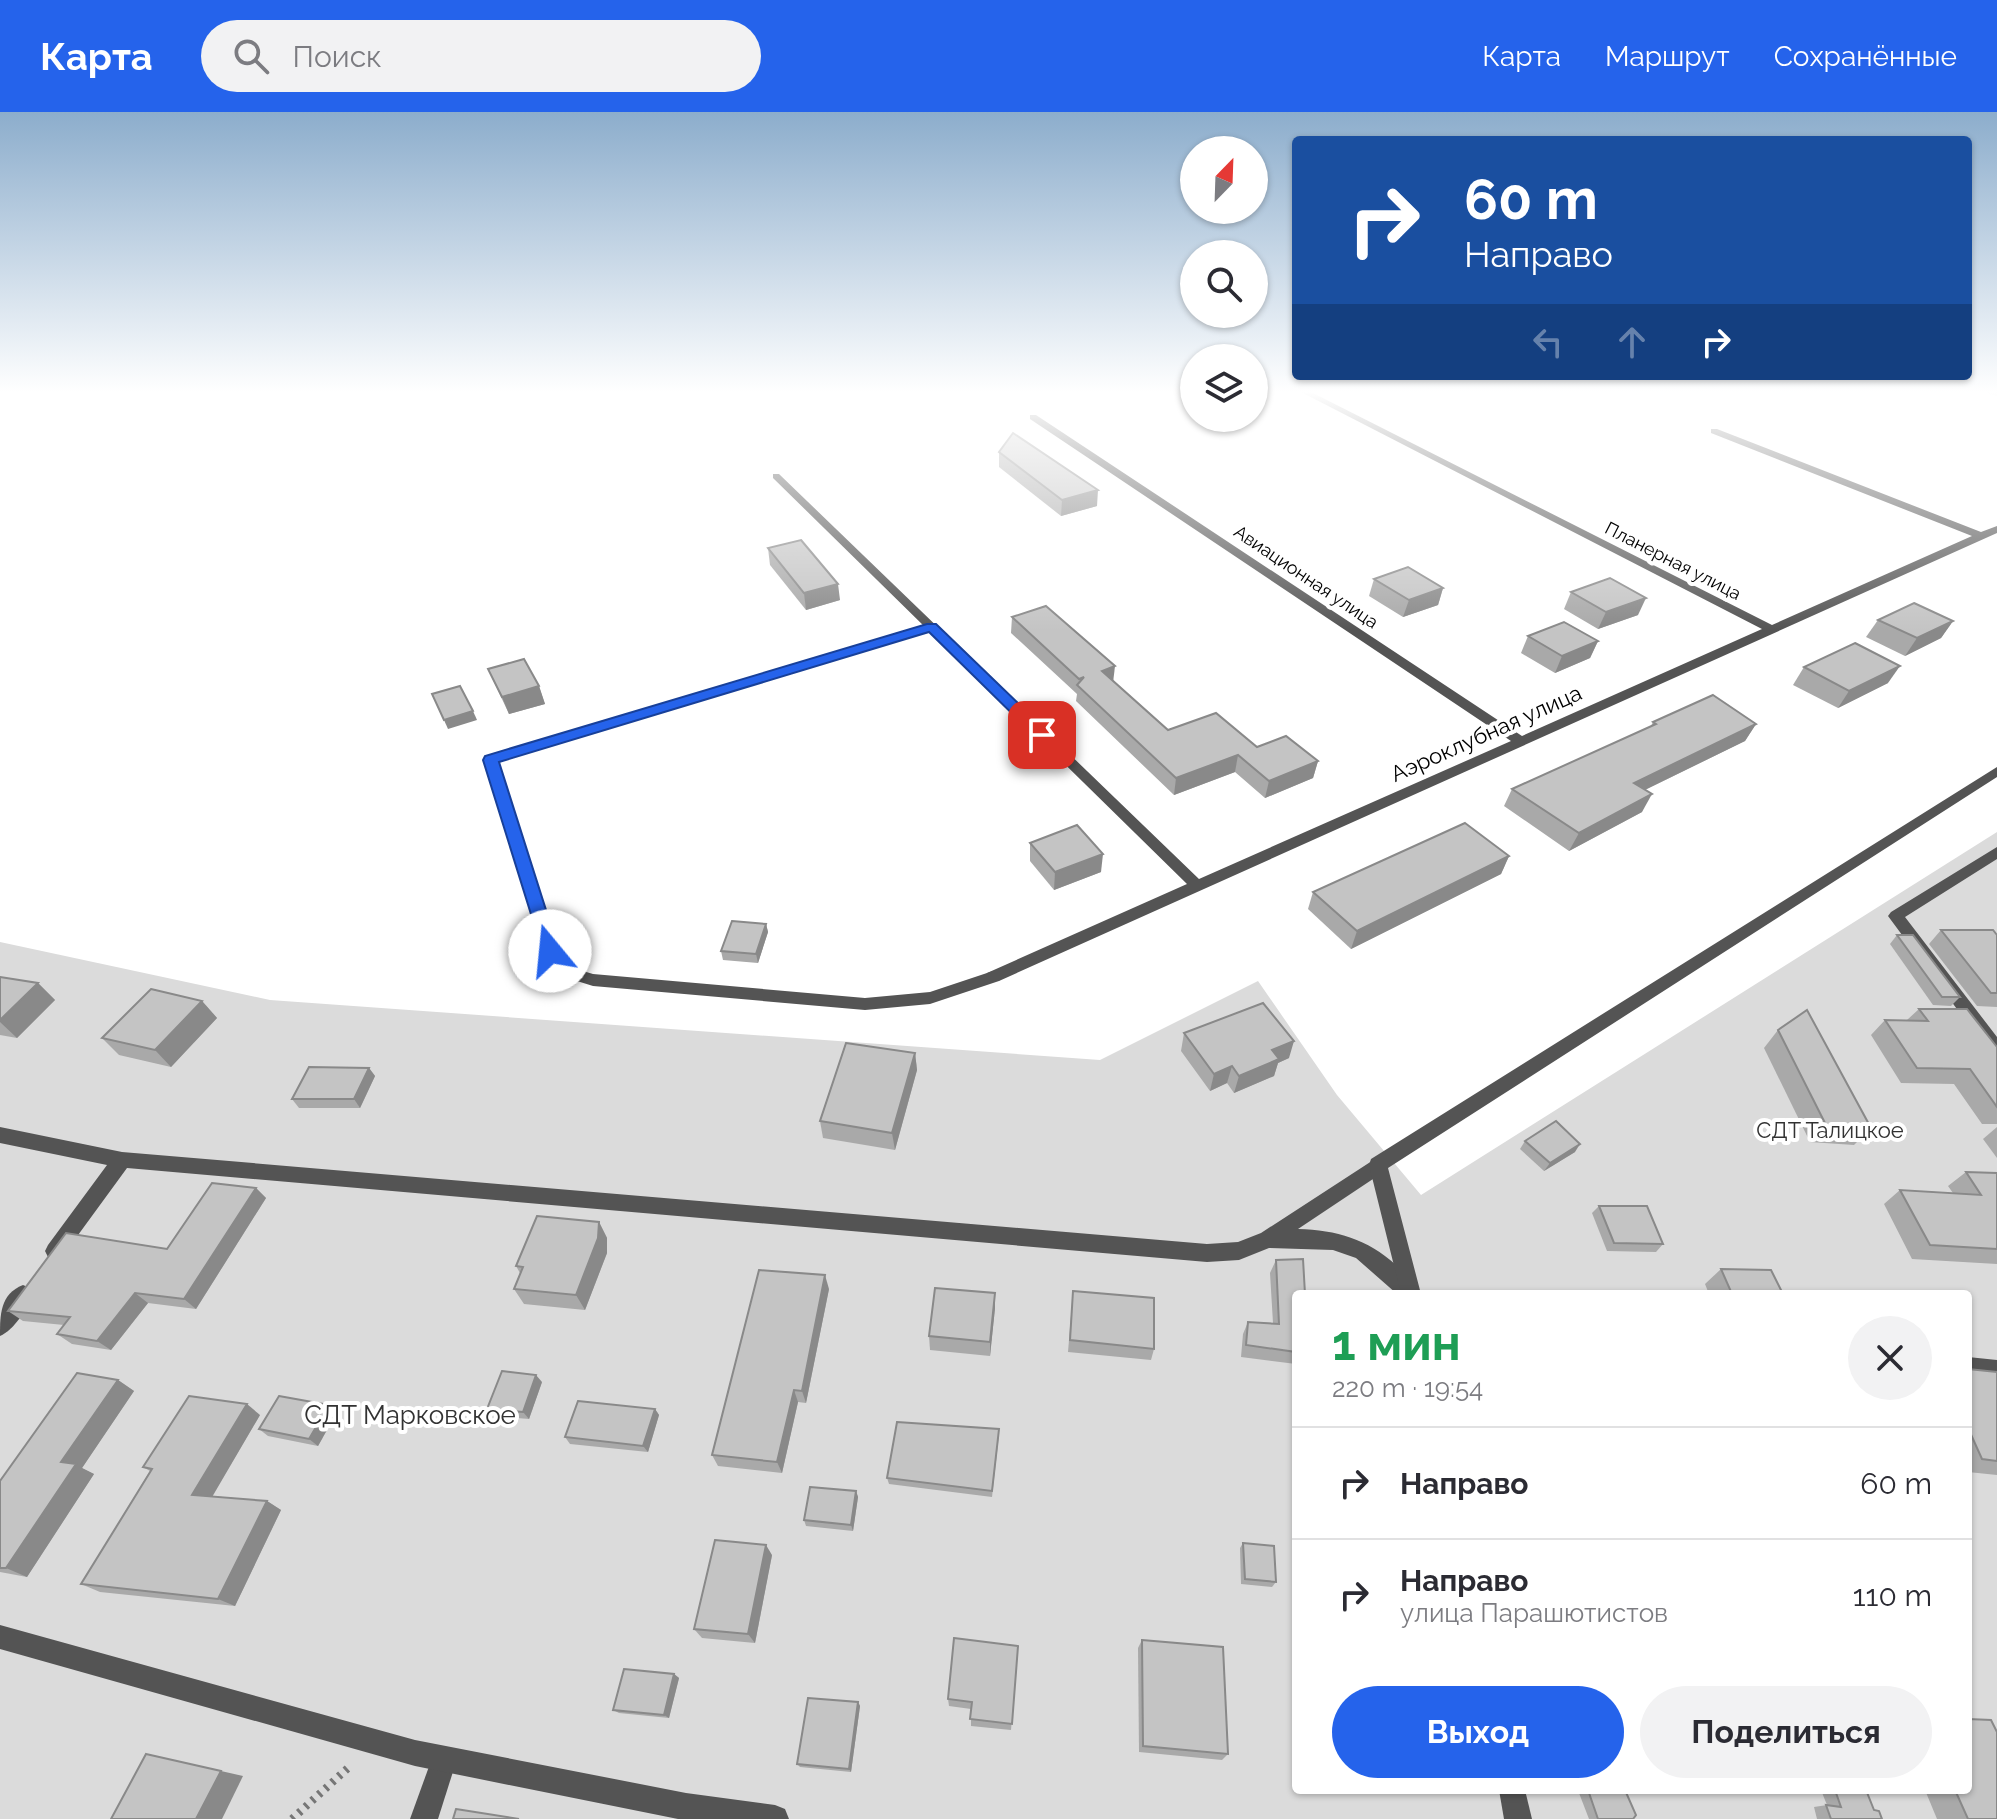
<!DOCTYPE html>
<html lang="ru">
<head>
<meta charset="utf-8">
<style>
	body { margin:0; font-family:Raleway,sans-serif; background:#f2f2f3; color:#2b2b33; height:100vh; display:flex; flex-direction:column; font-size:30px; white-space:nowrap }
	* { box-sizing:border-box; margin:0 }
	p { font-size:26px; color:#7c7c81 }
	.icon { flex:none; width:44px; height:44px; fill:none; stroke:currentColor; stroke-width:2; stroke-linecap:round; stroke-linejoin:round }
	.map { position:relative; flex:1; overflow:hidden }
	.drawer { position:absolute; left:1292px; top:1178px; width:680px; height:504px; display:flex; flex-direction:column; background:#fff; border-radius:8px; box-shadow:0 2px 6px #0004 }
	.drawer>* { flex:none }
	.guide { position:absolute; left:1292px; top:24px; width:680px; height:244px; border-radius:8px; box-shadow:0 2px 6px #0004; background:#1a4fa0; color:#fff; overflow:hidden }
	.needle { width:52px; rotate:23deg }
	.tools { position:absolute; left:1180px; top:24px; display:grid; gap:16px }
	.tools a { display:grid; place-items:center; width:88px; height:88px; border-radius:50%; background:#fff; box-shadow:0 2px 6px #0004; font-size:40px }
	.pin { position:absolute; display:grid; place-items:center; width:68px; height:68px; color:#fff; margin:-34px; border-radius:16px; box-shadow:0 4px 12px #0006 }
	.me { position:absolute; width:88px; margin:-44px; rotate:343deg; stroke-linejoin:round; filter:drop-shadow(0 0 6px #0008) }
	.turn { display:flex; align-items:center; gap:28px; height:168px; padding:0 40px; font-size:36px }
	.turn .icon { width:104px; height:104px; stroke-width:2.5 }
	.turn b { display:block; font-size:56px; line-height:68px }
	.lanes { display:flex; align-items:center; height:76px; padding:0 40px; background:#0003; justify-content:center; gap:40px; direction:ltr }
	.lanes .off { opacity:.35 }
	.round { display:grid; place-items:center; flex:none; width:84px; height:84px; border-radius:42px; background:#f2f2f3 }
	.overview { display:flex; align-items:center; justify-content:space-between; height:136px; padding:0 40px }
	h1 { font-size:48px; font-weight:700; line-height:60px; color:#1e9e55 }
	.primary-button { display:flex; gap:16px; margin-top:auto; padding:16px 40px }
	.primary-button a { flex:1; height:92px; border-radius:48px; background:#2563eb; color:#fff; font-size:32px; font-weight:700; line-height:92px; text-align:center }
	.primary-button a+a { background:#f2f2f3; color:#2b2b33 }
	ul { padding:0; list-style:none }
	li { display:flex; align-items:center; gap:24px; height:112px; padding:0 40px; border-top:2px solid #e1e1e2 }
	li div { flex:1 }
	li b { display:block; font-size:30px }
	li em { font-style:normal }
	header { display:flex; align-items:center; gap:48px; box-sizing:border-box; height:112px; padding:0 40px; background:#2563eb; color:#fff }
	header strong { font-size:38px }
	nav { display:flex; gap:44px; margin-inline-start:auto; font-size:28px }
	.search { width:560px; height:72px; background:#f2f2f3; display:flex; align-items:center; gap:20px; box-sizing:border-box; padding:0 28px; border-radius:44px; color:#7c7c81; font-size:30px }
	.map>svg:first-child { display:block }
	.green { fill:#dbdbdb; fill-rule:evenodd }
	.lines { fill:none; stroke-linecap:round; stroke-linejoin:round }
	.path { stroke:#767676; stroke-width:8; stroke-dasharray:3 6; stroke-linecap:butt }
	.service { fill:#545454; fill-rule:evenodd }
	.minor { fill:#545454; fill-rule:evenodd }
	.wall { fill:#a9a9a9 }
	.shaded-wall { fill:#898989 }
	.building { fill:#c4c4c4; stroke:#898989; stroke-width:2 }
	.route { fill:#2563eb; stroke:#184099; stroke-width:2 }
	.labels { text-anchor:middle; stroke-width:8; stroke-linejoin:round; paint-order:stroke }
	.far-street-label { font-size:18px; fill:#000; stroke:#fff }
	.street-label { font-size:22px; fill:#000; stroke:#fff }
	.park-label { font-size:22px; fill:#323232; stroke:#fff }
	.near-park-label { font-size:26px; fill:#323232; stroke:#fff }
</style>
</head>
<body>
<header>
<strong>Карта</strong>
<div class="search"><svg class="icon" aria-label="search" viewBox="0 0 24 24"><circle cx="10" cy="10" r="6"/><path d="M15 15l6 6"/></svg>Поиск</div>
<nav><a>Карта</a><a>Маршрут</a><a>Сохранённые</a></nav>
</header>
<div class="map">
<svg width="1997" height="1707" viewBox="0 0 1997 1707">
	<rect width="100%" height="100%" fill="#fff"/>
	<path class="green" d="M 1997,720 L 1997,1707 L 0,1707 L 0,830 L 270,888 L 1100,948 L 1258,869 L 1337,983 L 1421,1083 ZM 1296,1182 L 1968,1182 L 1968,1678 L 1296,1678 Z"/>
	<g class="lines">
		<polyline class="path" points="292,1707 348,1656"/>
		<g class="service">
			<polygon points="932,512 936,513 936,517 498,650 557,837 573,856 593,862 865,886 930,880 993,859 999,861 1001,865 999,869 930,892 865,898 593,874 561,864 542,839 484,648 486,645"/>
			<polygon points="1997,735 1997,747 1905,805 1997,925 1997,945 1991,943 1888,804 1891,800"/>
			<path d="M 0,1015 L 122,1040 L 1207,1132 L 1238,1130 L 1261,1121 L 1378,1045 L 1385,1047 L 1387,1053 L 1385,1059 L 1298,1117 C 1337,1118 1367,1127 1396,1153 C 1405,1162 1415,1171 1420,1182 L 1397,1182 L 1356,1146 L 1333,1138 L 1269,1136 L 1239,1148 L 1207,1150 L 127,1056 L 62,1145 L 55,1148 L 48,1145 L 45,1139 L 48,1133 L 107,1053 L 0,1031 Z"/>
			<path d="M 23,1173 L 30,1176 L 33,1183 C 27,1197 14,1218 0,1224 C 0,1203 0,1182 23,1173 Z"/>
			<polygon points="1968,1245 1997,1248 1997,1270 1968,1267"/>
			<polygon points="444,1634 453,1638 457,1647 438,1707 410,1707 435,1638"/>
		</g>
		<g class="minor">
			<polygon points="1301,280 1311,280 1772,513 1972,424 1711,321 1711,317 1717,317 1981,420 1997,414 1997,421 999,869 987,869 985,865 987,861 1187,772 773,366 773,362 779,362 1199,767 1511,629 1030,307 1030,303 1036,303 1522,624 1762,517"/>
			<polygon points="1997,655 1997,665 1388,1056 1421,1182 1401,1182 1369,1053 1371,1047"/>
			<polygon points="0,1513 415,1628 686,1681 775,1693 785,1697 789,1707 678,1707 415,1654 0,1537"/>
			<polygon points="1499,1678 1525,1678 1532,1707 1504,1707"/>
		</g>
	</g>
	<g class="wall">
		<polygon points="1982,280 1997,280 1997,284"/>
		<polygon points="999,340 1097,394 1061,404 999,355"/>
		<polygon points="768,436 840,488 806,498 770,453"/>
		<polygon points="1374,467 1443,476 1438,493 1403,505 1369,484"/>
		<polygon points="1571,480 1638,503 1598,517 1564,497"/>
		<polygon points="1012,505 1114,570 1168,618 1318,649 1313,666 1265,686 1235,660 1174,683 1076,589 1077,582 1011,521"/>
		<polygon points="1878,508 1953,509 1941,526 1905,544 1866,525"/>
		<polygon points="1528,524 1598,529 1590,546 1555,561 1521,541"/>
		<polygon points="1804,555 1888,571 1838,596 1793,573"/>
		<polygon points="488,557 539,574 545,592 509,602"/>
		<polygon points="1653,610 1756,612 1745,629 1645,678 1642,700 1569,739 1504,694 1512,677 1651,614"/>
		<polygon points="1030,731 1101,760 1054,778 1030,749"/>
		<polygon points="1509,744 1501,762 1351,837 1308,797 1313,780"/>
		<polygon points="766,812 768,820 758,851 723,848 721,839"/>
		<polygon points="1941,818 1997,823 1997,895 1977,894 1929,832"/>
		<polygon points="1897,823 1960,885 1951,894 1933,893 1890,832"/>
		<polygon points="0,865 38,871 55,888 17,926 0,923"/>
		<polygon points="202,889 217,906 171,955 119,943 102,926"/>
		<polygon points="1919,897 1997,935 1997,1012 1982,1012 1954,972 1901,971 1871,923 1885,908 1907,908"/>
		<polygon points="1778,918 1871,1016 1854,1033 1810,1030 1764,936"/>
		<polygon points="1184,921 1289,946 1278,951 1274,964 1234,981 1227,971 1210,979 1181,939"/>
		<polygon points="915,941 917,958 895,1038 823,1026 820,1009"/>
		<polygon points="369,956 375,964 360,996 299,996 292,987"/>
		<polygon points="1997,1015 1997,1046 1983,1027"/>
		<polygon points="1525,1029 1575,1040 1544,1059 1520,1037"/>
		<polygon points="1966,1060 1997,1061 1997,1152 1912,1147 1884,1092 1900,1078 1953,1081 1948,1074"/>
		<polygon points="256,1076 266,1086 196,1197 148,1191 111,1238 72,1232 57,1222 64,1213 23,1209 8,1199 167,1137"/>
		<polygon points="1599,1094 1663,1132 1656,1140 1607,1139 1592,1101"/>
		<polygon points="599,1110 607,1126 607,1141 585,1198 524,1192 514,1177 520,1161 516,1154"/>
		<polygon points="1276,1148 1296,1182 1296,1252 1241,1245 1243,1222 1248,1210 1273,1211 1270,1161"/>
		<polygon points="1721,1157 1783,1182 1709,1182 1705,1172"/>
		<polygon points="829,1177 806,1291 798,1290 782,1361 718,1354 712,1343"/>
		<polygon points="1073,1179 1154,1237 1151,1248 1068,1240"/>
		<polygon points="995,1196 990,1244 930,1238 929,1224"/>
		<polygon points="1968,1257 1997,1260 1997,1363 1968,1360"/>
		<polygon points="118,1268 134,1279 82,1356 94,1362 27,1465 0,1460 0,1369"/>
		<polygon points="542,1270 529,1307 493,1304 487,1297"/>
		<polygon points="655,1297 659,1303 648,1340 570,1332 565,1325"/>
		<polygon points="337,1300 318,1334 268,1324 259,1317"/>
		<polygon points="260,1303 212,1384 267,1389 281,1398 235,1494 100,1480 81,1472 150,1359 143,1355"/>
		<polygon points="999,1323 992,1385 889,1372 887,1366"/>
		<polygon points="856,1379 858,1385 853,1419 806,1414 804,1408"/>
		<polygon points="1243,1431 1276,1470 1272,1475 1241,1472 1240,1436"/>
		<polygon points="772,1443 755,1531 702,1526 694,1517"/>
		<polygon points="1142,1528 1228,1642 1222,1648 1139,1640 1138,1536"/>
		<polygon points="1018,1534 1011,1618 971,1614 971,1597 949,1594 948,1587"/>
		<polygon points="674,1562 679,1566 669,1606 619,1601 613,1598"/>
		<polygon points="858,1590 860,1594 851,1660 800,1655 797,1652"/>
		<polygon points="1581,1678 1625,1678 1633,1707 1589,1707 1579,1681"/>
		<polygon points="1821,1678 1866,1678 1874,1698 1882,1707 1817,1707 1814,1695 1827,1693"/>
		<polygon points="1925,1678 1968,1678 1997,1707 1937,1707"/>
	</g>
	<g class="shaded-wall">
		<polygon points="1098,378 1097,394 1061,404 1062,388"/>
		<polygon points="838,472 840,488 806,498 804,481"/>
		<polygon points="1443,476 1438,493 1403,505 1409,488"/>
		<polygon points="1646,486 1638,503 1598,517 1606,500"/>
		<polygon points="1953,509 1941,526 1905,544 1917,526"/>
		<polygon points="1598,529 1590,546 1555,561 1562,544"/>
		<polygon points="1115,554 1113,571 1102,559"/>
		<polygon points="1900,554 1888,571 1838,596 1849,579"/>
		<polygon points="539,574 545,592 509,602 502,585"/>
		<polygon points="473,599 477,608 448,617 444,608"/>
		<polygon points="1756,612 1745,629 1624,688 1634,671"/>
		<polygon points="1238,643 1235,660 1174,683 1176,666"/>
		<polygon points="1318,649 1313,666 1265,686 1269,669"/>
		<polygon points="1652,682 1642,700 1569,739 1579,721"/>
		<polygon points="1103,742 1101,760 1054,778 1055,760"/>
		<polygon points="1509,744 1501,762 1351,837 1357,819"/>
		<polygon points="766,812 768,820 758,851 756,842"/>
		<polygon points="38,871 55,888 17,926 0,910 0,908"/>
		<polygon points="202,889 217,906 171,955 155,938"/>
		<polygon points="1294,929 1289,946 1278,951 1274,964 1234,981 1239,964 1272,938"/>
		<polygon points="915,941 917,958 895,1038 892,1021"/>
		<polygon points="1232,954 1227,971 1210,979 1214,962"/>
		<polygon points="369,956 375,964 360,996 354,987"/>
		<polygon points="1580,1032 1575,1040 1544,1059 1550,1051"/>
		<polygon points="256,1076 266,1086 196,1197 184,1187"/>
		<polygon points="599,1110 607,1126 607,1141 585,1198 576,1183"/>
		<polygon points="825,1163 829,1177 806,1291 802,1279"/>
		<polygon points="135,1181 148,1191 111,1238 97,1229"/>
		<polygon points="995,1181 995,1196 990,1244 990,1230"/>
		<polygon points="536,1263 542,1270 529,1307 523,1300"/>
		<polygon points="118,1268 134,1279 82,1356 94,1362 27,1465 6,1456 61,1350"/>
		<polygon points="794,1278 798,1290 782,1361 777,1350"/>
		<polygon points="247,1292 260,1303 208,1392 192,1383"/>
		<polygon points="329,1293 337,1300 318,1334 309,1327"/>
		<polygon points="655,1297 659,1303 648,1340 643,1334"/>
		<polygon points="856,1379 858,1385 853,1419 851,1413"/>
		<polygon points="267,1389 281,1398 235,1494 218,1487"/>
		<polygon points="766,1433 772,1443 755,1531 748,1522"/>
		<polygon points="674,1562 679,1566 669,1606 664,1603"/>
		<polygon points="858,1590 860,1594 851,1660 849,1657"/>
		<polygon points="221,1659 243,1664 222,1707 196,1707"/>
	</g>
	<g class="building">
		<polygon points="1013,321 1098,378 1062,388 999,340"/>
		<polygon points="801,428 838,472 804,481 768,436"/>
		<polygon points="1408,455 1443,476 1409,488 1374,467"/>
		<polygon points="1610,466 1646,486 1606,500 1571,480"/>
		<polygon points="1914,491 1953,509 1917,526 1878,508"/>
		<polygon points="1046,494 1115,554 1102,559 1168,618 1216,601 1257,635 1286,624 1318,649 1269,669 1238,643 1176,666 1077,573 1084,565 1079,567 1012,505"/>
		<polygon points="1564,510 1598,529 1562,544 1528,524"/>
		<polygon points="1855,531 1900,554 1849,579 1804,555"/>
		<polygon points="524,547 539,574 502,585 488,557"/>
		<polygon points="460,574 473,599 444,608 432,582"/>
		<polygon points="1713,583 1756,612 1634,671 1652,682 1579,721 1512,677 1656,612 1653,610"/>
		<polygon points="1465,711 1509,744 1357,819 1313,780"/>
		<polygon points="1077,713 1103,742 1055,760 1030,731"/>
		<polygon points="732,809 766,812 756,842 721,839"/>
		<polygon points="1941,818 1993,818 1997,823 1997,881 1991,881"/>
		<polygon points="1897,823 1913,823 1960,885 1942,885"/>
		<polygon points="0,865 38,871 0,908"/>
		<polygon points="151,877 202,889 155,938 102,926"/>
		<polygon points="1263,891 1294,929 1272,938 1279,947 1239,964 1232,954 1214,962 1184,921"/>
		<polygon points="1919,897 1967,897 1997,935 1997,995 1970,957 1917,956 1885,908 1928,909"/>
		<polygon points="1807,898 1871,1016 1826,1013 1778,918"/>
		<polygon points="846,931 915,941 892,1021 820,1009"/>
		<polygon points="309,955 369,956 354,987 292,987"/>
		<polygon points="1556,1009 1580,1032 1550,1051 1525,1029"/>
		<polygon points="1966,1060 1997,1061 1997,1137 1930,1133 1900,1078 1981,1083"/>
		<polygon points="212,1071 256,1076 184,1187 135,1181 97,1229 57,1222 70,1205 8,1199 66,1121 167,1137"/>
		<polygon points="1599,1094 1647,1094 1663,1132 1614,1131"/>
		<polygon points="537,1104 599,1110 598,1126 576,1183 514,1177 523,1155 516,1154"/>
		<polygon points="1303,1147 1305,1182 1296,1182 1296,1240 1246,1233 1248,1210 1279,1212 1276,1148"/>
		<polygon points="1721,1157 1771,1158 1783,1182 1732,1182"/>
		<polygon points="759,1158 825,1163 802,1279 794,1278 777,1350 712,1343"/>
		<polygon points="935,1176 995,1181 990,1230 929,1224"/>
		<polygon points="1073,1179 1154,1186 1154,1237 1070,1228"/>
		<polygon points="1968,1257 1997,1260 1997,1349 1982,1347 1968,1316"/>
		<polygon points="502,1259 536,1263 523,1300 487,1297"/>
		<polygon points="77,1261 118,1268 61,1350 76,1352 6,1456 0,1456 0,1369"/>
		<polygon points="189,1284 247,1292 192,1383 267,1389 218,1487 81,1472 152,1357 143,1355"/>
		<polygon points="279,1284 329,1293 309,1327 259,1317"/>
		<polygon points="578,1289 655,1297 643,1334 565,1325"/>
		<polygon points="897,1310 999,1317 992,1379 887,1366"/>
		<polygon points="810,1375 856,1379 851,1413 804,1408"/>
		<polygon points="715,1428 766,1433 748,1522 694,1517"/>
		<polygon points="1243,1431 1274,1434 1276,1470 1245,1467"/>
		<polygon points="954,1526 1018,1534 1012,1612 970,1607 972,1590 948,1587"/>
		<polygon points="1142,1528 1223,1535 1228,1642 1143,1634"/>
		<polygon points="624,1557 674,1562 664,1603 613,1598"/>
		<polygon points="808,1586 858,1590 849,1657 797,1652"/>
		<polygon points="1968,1607 1991,1608 1997,1620 1997,1707 1968,1707 1955,1678 1968,1678"/>
		<polygon points="146,1642 221,1659 196,1707 111,1707"/>
		<polygon points="1588,1678 1625,1678 1636,1703 1633,1707 1598,1707"/>
		<polygon points="1835,1678 1866,1678 1874,1698 1879,1699 1882,1707 1831,1707 1826,1693 1841,1695"/>
		<polygon points="456,1697 519,1707 453,1707"/>
	</g>
	<linearGradient id="sky" x2="0" y2="1"><stop stop-color="#8cadcc"/><stop offset="0.54" stop-color="#fff"/><stop offset="1" stop-color="#fff" stop-opacity="0"/></linearGradient>
	<rect width="1997" height="519" fill="url(#sky)"/>
	<polygon class="route" points="927,512 936,512 1048,620 1048,626 1037,626 929,520 499,650 559,839 550,846 544,844 483,648 485,644"/>
	<g class="labels">
		<g class="far-street-label">
			<text transform="translate(1673 449) rotate(27)" y="6">Планерная улица</text>
			<text transform="translate(1306 465) rotate(34)" y="6">Авиационная улица</text>
		</g>
		<g class="street-label">
			<text transform="translate(1486 621) rotate(-24)" y="8">Аэроклубная улица</text>
		</g>
		<g class="park-label">
			<text x="1830" y="1026">СДТ Талицкое</text>
		</g>
		<g class="near-park-label">
			<text x="410" y="1312">СДТ Марковское</text>
		</g>
	</g>
</svg>
<div class="tools">
<a><svg class="needle" viewBox="-14 -14 28 28"><path d="M0-13l5 13h-10z" fill="#e53935"/><path d="M0 13l5-13h-10z" fill="#7c7c81"/></svg></a>
<a><svg class="icon" aria-label="search" viewBox="0 0 24 24"><circle cx="10" cy="10" r="6"/><path d="M15 15l6 6"/></svg></a>
<a><svg class="icon" aria-label="layers" viewBox="0 0 24 24"><path d="M12 4l9 5-9 5-9-5zM3 14l9 5 9-5"/></svg></a>
</div>
<div class="pin" style="left:1042px;top:623px;background:#d93025"><svg class="icon" aria-label="arrive" viewBox="0 0 24 24"><path d="M6 21V4h12l-3 4 3 4H6"/></svg></div>
<svg class="me" style="left:550px;top:839px" viewBox="-20 -20 40 40"><circle r="19" fill="#fff"/><path d="M0-13L10 11 0 6-10 11z" fill="#2563eb"/></svg>
<div class="guide">
<div class="turn"><svg class="icon" aria-label="right" viewBox="0 0 24 24"><path d="M7 20v-9h11M14 6l5 5-5 5"/></svg><div><b>60 m</b>Направо</div></div>
<div class="lanes"><svg class="icon off" aria-label="left" viewBox="0 0 24 24"><path d="M17 20v-9H6M10 6l-5 5 5 5"/></svg><svg class="icon off" aria-label="ahead" viewBox="0 0 24 24"><path d="M12 20V5M6 11l6-6 6 6"/></svg><svg class="icon" aria-label="right" viewBox="0 0 24 24"><path d="M7 20v-9h11M14 6l5 5-5 5"/></svg></div>
</div>
<section class="drawer">
<div class="overview"><div><h1>1 мин</h1><p>220 m · 19:54</p></div><a class="round"><svg class="icon" aria-label="close" viewBox="0 0 24 24"><path d="M6 6l12 12M18 6L6 18"/></svg></a></div>
<ul>
<li><svg class="icon" aria-label="right" viewBox="0 0 24 24"><path d="M7 20v-9h11M14 6l5 5-5 5"/></svg><div><b>Направо</b></div><em>60 m</em></li>
<li><svg class="icon" aria-label="right" viewBox="0 0 24 24"><path d="M7 20v-9h11M14 6l5 5-5 5"/></svg><div><b>Направо</b><p>улица Парашютистов</p></div><em>110 m</em></li>
</ul>
<div class="primary-button"><a>Выход</a><a>Поделиться</a></div>
</section>
</div>
</body>
</html>
